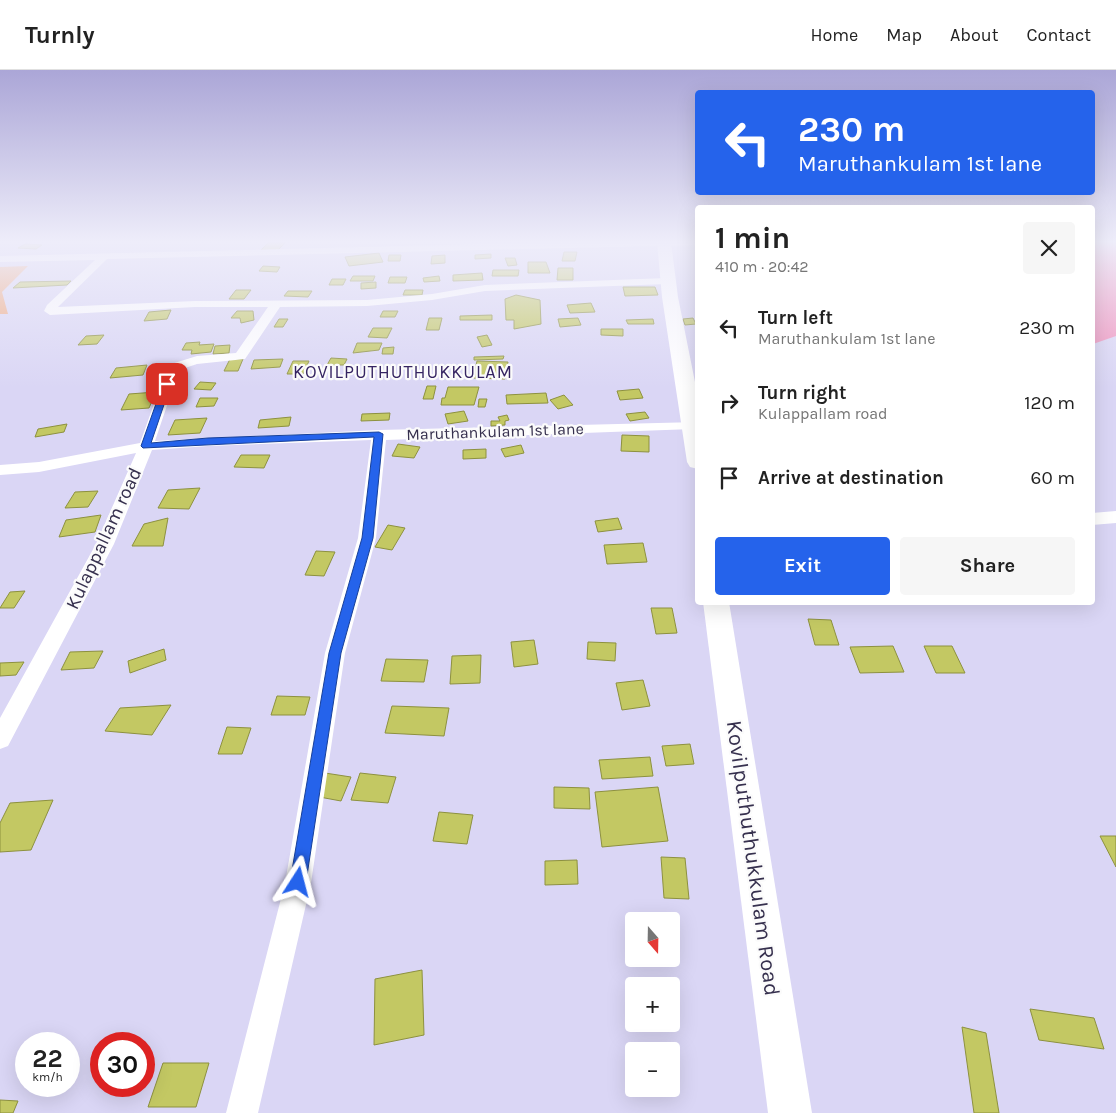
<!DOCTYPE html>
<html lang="en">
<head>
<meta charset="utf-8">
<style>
	body { margin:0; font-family:Karla,sans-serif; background:#f6f6f6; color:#222; height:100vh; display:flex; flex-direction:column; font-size:19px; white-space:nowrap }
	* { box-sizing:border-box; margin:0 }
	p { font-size:16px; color:#767676 }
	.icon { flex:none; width:28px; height:28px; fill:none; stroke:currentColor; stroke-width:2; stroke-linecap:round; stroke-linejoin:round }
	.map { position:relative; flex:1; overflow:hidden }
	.panel { position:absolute; left:695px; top:135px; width:400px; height:400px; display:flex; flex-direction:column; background:#fff; border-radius:5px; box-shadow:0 5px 20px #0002 }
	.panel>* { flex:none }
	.guide { position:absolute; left:695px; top:20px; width:400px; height:105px; border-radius:5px; box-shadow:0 5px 20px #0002; background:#2563eb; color:#fff; overflow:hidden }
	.needle { width:32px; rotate:160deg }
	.buttons { position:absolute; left:625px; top:842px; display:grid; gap:10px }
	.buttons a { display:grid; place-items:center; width:55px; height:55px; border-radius:5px; background:#fff; box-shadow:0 5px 20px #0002; font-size:25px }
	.speed { position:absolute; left:15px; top:962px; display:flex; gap:10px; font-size:25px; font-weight:700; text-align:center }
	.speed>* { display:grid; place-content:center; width:65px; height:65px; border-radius:50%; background:#fff; box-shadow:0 5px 20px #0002; line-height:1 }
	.speed small { font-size:12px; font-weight:400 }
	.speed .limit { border:8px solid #d22; background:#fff; color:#111 }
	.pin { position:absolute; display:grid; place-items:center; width:42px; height:42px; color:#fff; margin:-21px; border-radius:10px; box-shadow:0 2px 8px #0006 }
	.me { position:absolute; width:55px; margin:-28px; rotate:9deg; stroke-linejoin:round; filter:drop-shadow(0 0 4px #0008) }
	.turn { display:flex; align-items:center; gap:18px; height:105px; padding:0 20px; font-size:22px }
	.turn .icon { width:65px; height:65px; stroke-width:2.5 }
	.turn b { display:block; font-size:35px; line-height:42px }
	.round { display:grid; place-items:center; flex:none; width:52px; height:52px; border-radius:5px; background:#f6f6f6 }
	.overview { display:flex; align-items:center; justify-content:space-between; height:85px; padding:0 20px }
	h1 { font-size:30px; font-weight:700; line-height:38px }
	.action { display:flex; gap:10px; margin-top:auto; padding:10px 20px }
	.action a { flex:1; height:58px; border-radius:5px; background:#2563eb; color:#fff; font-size:20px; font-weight:700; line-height:58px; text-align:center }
	.action a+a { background:#f6f6f6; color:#222 }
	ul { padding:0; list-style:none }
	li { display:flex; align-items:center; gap:15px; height:75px; padding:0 20px }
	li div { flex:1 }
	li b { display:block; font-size:19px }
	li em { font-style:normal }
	header { display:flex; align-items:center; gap:30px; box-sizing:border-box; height:70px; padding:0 25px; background:#fff; border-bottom:1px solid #e0e0e0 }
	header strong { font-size:24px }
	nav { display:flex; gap:28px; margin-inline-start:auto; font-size:18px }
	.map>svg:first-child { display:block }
	.green { fill:#f0a77b }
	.water { fill:#f192bd }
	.building { fill:#c3c863; stroke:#8d913f }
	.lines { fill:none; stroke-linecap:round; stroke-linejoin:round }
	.street { fill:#fff; fill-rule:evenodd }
	.secondary { fill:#fff; fill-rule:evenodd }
	.route { fill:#2563eb; stroke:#184099 }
	.labels { text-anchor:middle; stroke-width:4.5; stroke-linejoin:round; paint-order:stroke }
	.far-street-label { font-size:16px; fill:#36304e; stroke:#fbfbfb }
	.far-quarter-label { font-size:18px; letter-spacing:1px; fill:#352462; stroke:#fbfbfb }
	.street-label { font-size:19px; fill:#36304e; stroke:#fbfbfb }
	.near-street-label { font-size:22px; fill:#36304e; stroke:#fbfbfb }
</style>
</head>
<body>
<header>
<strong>Turnly</strong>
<nav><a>Home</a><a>Map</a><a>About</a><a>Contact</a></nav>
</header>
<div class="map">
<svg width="1116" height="1043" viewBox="0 0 1116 1043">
	<rect width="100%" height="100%" fill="#dad6f5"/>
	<polygon class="green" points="28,196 2,222 8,244 0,244 0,197"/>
	<polygon class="water" points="1093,172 1116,172 1116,266 1093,274"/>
	<g class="building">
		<polygon points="269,172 286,172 277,181 261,180"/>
		<polygon points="25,174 42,175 36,179 18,178"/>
		<polygon points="564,182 577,182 575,191 562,191"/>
		<polygon points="379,183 383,192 349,196 345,187"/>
		<polygon points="491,184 491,188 475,189 475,185"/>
		<polygon points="389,185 401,185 400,191 388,191"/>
		<polygon points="445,185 445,193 431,194 432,186"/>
		<polygon points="505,188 515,188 517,195 508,196"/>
		<polygon points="528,192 546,192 550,203 528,203"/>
		<polygon points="263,196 280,197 277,202 259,201"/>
		<polygon points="558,198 573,198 573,210 557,210"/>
		<polygon points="493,200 519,200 518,206 492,206"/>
		<polygon points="482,203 483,210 453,211 453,205"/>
		<polygon points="353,206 375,206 373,211 350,211"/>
		<polygon points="439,206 440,211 424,212 423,208"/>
		<polygon points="390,207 407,207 405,213 388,213"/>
		<polygon points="332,209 346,209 343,215 329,215"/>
		<polygon points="71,211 67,215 13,218 20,212"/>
		<polygon points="376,212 376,218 361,219 361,213"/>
		<polygon points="623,217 655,217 658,225 625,226"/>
		<polygon points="236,220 251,220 244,229 229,229"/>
		<polygon points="405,220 423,220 422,225 403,225"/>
		<polygon points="288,221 312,221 308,227 284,226"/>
		<polygon points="516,225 540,230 541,254 514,259 514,250 506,250 505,229"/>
		<polygon points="591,233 595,242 570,243 567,235"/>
		<polygon points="171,240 167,249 144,251 149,242"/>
		<polygon points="237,241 253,241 254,250 241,253 240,248 231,248"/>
		<polygon points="383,241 398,241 395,247 380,247"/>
		<polygon points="492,245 492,250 460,250 460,246"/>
		<polygon points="429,248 442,248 439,260 426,260"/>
		<polygon points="578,248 581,255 560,257 558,249"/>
		<polygon points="693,248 696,254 685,255 683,249"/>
		<polygon points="279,249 288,249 283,257 274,257"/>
		<polygon points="653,249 654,254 628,254 626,250"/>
		<polygon points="373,258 392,258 387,268 368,267"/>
		<polygon points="601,259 623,259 623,266 601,265"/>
		<polygon points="104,265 97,274 78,275 86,266"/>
		<polygon points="487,265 492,275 482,277 477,267"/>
		<polygon points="200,272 199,275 214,274 211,282 191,284 192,280 182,280 186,273"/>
		<polygon points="357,273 382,273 379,280 353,283"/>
		<polygon points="230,275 229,283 213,284 215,276"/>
		<polygon points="394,277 393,284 382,284 383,278"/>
		<polygon points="504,286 503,289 474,290 474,287"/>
		<polygon points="331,288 347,289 344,295 327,295"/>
		<polygon points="230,289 243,289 238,301 224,301"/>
		<polygon points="283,289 280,297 251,299 254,290"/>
		<polygon points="293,291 309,291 303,304 287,304"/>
		<polygon points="477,291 508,292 505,309 473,308"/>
		<polygon points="147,295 143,305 110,308 116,298"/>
		<polygon points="200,312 216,313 211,320 194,319"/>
		<polygon points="427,316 436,316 433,329 423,329"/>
		<polygon points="448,317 479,317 474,335 441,335 442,328 445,328"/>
		<polygon points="639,319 643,328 620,330 617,321"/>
		<polygon points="156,322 149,338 121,340 129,324"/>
		<polygon points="546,323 548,333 507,334 506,325"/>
		<polygon points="564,325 573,335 558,339 550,330"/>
		<polygon points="200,328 218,328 214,336 196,337"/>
		<polygon points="479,329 487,329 485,337 478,337"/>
		<polygon points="464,341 468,351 448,354 445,344"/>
		<polygon points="645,342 649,348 630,351 626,344"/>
		<polygon points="390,343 389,350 361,351 362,344"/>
		<polygon points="507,345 509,350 505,351 505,355 491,356 491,351 500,351 498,347"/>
		<polygon points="291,347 289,356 258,358 260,350"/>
		<polygon points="207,348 200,363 168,365 175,350"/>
		<polygon points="67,354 64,362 35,367 38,359"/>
		<polygon points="622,365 649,366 649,382 621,381"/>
		<polygon points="398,374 420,377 414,388 392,386"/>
		<polygon points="521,375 524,383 505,387 501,379"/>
		<polygon points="486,379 486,388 463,389 463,380"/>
		<polygon points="241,385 270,385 264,398 234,397"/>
		<polygon points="200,418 189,439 158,438 168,420"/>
		<polygon points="98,421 88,437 65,438 75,422"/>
		<polygon points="101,445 95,462 59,467 66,450"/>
		<polygon points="168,448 163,476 132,476 144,454"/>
		<polygon points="618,448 622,459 598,462 595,451"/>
		<polygon points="388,455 405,458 392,480 375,477"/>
		<polygon points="643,473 647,492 607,494 604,475"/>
		<polygon points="316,481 335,482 324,506 305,505"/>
		<polygon points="25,521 14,538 0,538 10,522"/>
		<polygon points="651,538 672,538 677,563 656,564"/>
		<polygon points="808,549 831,550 839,575 815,575"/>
		<polygon points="534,570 538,594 514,597 511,572"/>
		<polygon points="588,572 616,573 615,591 587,589"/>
		<polygon points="893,576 904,602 860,603 850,577"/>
		<polygon points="924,576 952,576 965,603 936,603"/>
		<polygon points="164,579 166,590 130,603 128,591"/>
		<polygon points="103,581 94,598 61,600 70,582"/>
		<polygon points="481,585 480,613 450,614 452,586"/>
		<polygon points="386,589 428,590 424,612 381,611"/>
		<polygon points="24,592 16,605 0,606 0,593"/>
		<polygon points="643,610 650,636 622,640 616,613"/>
		<polygon points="277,626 310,627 305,645 271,645"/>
		<polygon points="171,635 152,665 105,661 120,638"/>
		<polygon points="392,636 449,638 444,666 385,663"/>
		<polygon points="227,657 251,658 242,684 218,684"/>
		<polygon points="690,674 694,694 666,696 662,676"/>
		<polygon points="650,687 653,706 602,709 599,690"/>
		<polygon points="325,703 351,707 341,731 314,726"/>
		<polygon points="360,703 396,707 388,733 351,730"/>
		<polygon points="554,717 589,718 590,739 554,738"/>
		<polygon points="658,717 668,771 602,777 595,722"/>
		<polygon points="53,730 31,780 0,782 0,753 10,733"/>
		<polygon points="439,742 473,745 467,774 433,771"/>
		<polygon points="1100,766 1116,766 1116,797"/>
		<polygon points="661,787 685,788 689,829 664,828"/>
		<polygon points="577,790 578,814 545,815 545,791"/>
		<polygon points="422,900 424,965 374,975 375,909"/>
		<polygon points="1030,939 1094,948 1104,979 1039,970"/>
		<polygon points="962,957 986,963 999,1043 974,1043"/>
		<polygon points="163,993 209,993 196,1037 148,1037"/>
		<polygon points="0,1030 18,1031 13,1043 0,1043"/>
	</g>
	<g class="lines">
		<g class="street">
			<polygon points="565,172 698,173 693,175 107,189 58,237 195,231 367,230 432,224 485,215 667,208 673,211 667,214 485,221 432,230 367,236 280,237 245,289 197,294 179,300 155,371 379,360 698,352 698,358 693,359 386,370 376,468 345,583 311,813 258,1043 226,1043 285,813 325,583 358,468 371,370 208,376 152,380 114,474 8,676 0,679 0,648 96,474 136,383 39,402 0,405 0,395 39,392 140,373 168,295 197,286 236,283 268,237 195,237 50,245 44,241 47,235 95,190 0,192 0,186"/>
			<polygon points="1116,441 1116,453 1092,455 1092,443"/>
		</g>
		<g class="secondary">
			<polygon points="657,172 671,172 678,227 698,327 698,399 690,397 687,392 662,227"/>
			<polygon points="703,532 729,532 812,1043 768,1043"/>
		</g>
	</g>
	<linearGradient id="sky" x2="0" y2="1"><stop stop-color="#aba6d7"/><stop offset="0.54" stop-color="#eeedfa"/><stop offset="1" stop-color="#eeedfa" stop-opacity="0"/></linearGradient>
	<rect width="1116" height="318" fill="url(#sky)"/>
	<polygon class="route" points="167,311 171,314 151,373 208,368 379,362 383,364 373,468 341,583 306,812 304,818 298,820 293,818 290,812 329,583 362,468 374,367 143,378 141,376 163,314"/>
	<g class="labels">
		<g class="far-street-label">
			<text transform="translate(495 361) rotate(-2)" y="6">Maruthankulam 1st lane</text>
		</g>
		<g class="far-quarter-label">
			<text x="403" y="308">KOVILPUTHUTHUKKULAM</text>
		</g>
		<g class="street-label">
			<text transform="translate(103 468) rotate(-65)" y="7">Kulappallam road</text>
		</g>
		<g class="near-street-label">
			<text transform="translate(754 788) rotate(82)" y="8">Kovilputhuthukkulam Road</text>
		</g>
	</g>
</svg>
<div class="buttons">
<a><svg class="needle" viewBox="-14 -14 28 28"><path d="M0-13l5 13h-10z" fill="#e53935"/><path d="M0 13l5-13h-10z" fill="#767676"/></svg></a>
<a>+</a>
<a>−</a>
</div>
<div class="speed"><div>22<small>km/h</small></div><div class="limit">30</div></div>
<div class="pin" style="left:167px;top:314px;background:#d93025"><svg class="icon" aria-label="arrive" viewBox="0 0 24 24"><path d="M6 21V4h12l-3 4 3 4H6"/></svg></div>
<svg class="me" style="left:298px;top:812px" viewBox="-20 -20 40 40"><path d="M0-17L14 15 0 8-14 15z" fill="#2563eb" stroke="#fff" stroke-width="4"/></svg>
<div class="guide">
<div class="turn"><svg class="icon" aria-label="left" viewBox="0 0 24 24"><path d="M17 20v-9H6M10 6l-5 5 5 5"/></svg><div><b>230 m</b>Maruthankulam 1st lane</div></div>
</div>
<section class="panel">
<div class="overview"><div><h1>1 min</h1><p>410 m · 20:42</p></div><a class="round"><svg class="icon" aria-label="close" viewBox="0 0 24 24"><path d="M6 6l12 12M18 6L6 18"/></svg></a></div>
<ul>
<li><svg class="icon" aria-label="left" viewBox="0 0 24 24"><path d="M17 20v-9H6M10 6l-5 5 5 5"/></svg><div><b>Turn left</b><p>Maruthankulam 1st lane</p></div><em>230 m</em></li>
<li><svg class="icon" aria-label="right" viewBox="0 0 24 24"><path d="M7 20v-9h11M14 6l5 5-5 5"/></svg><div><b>Turn right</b><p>Kulappallam road</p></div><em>120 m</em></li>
<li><svg class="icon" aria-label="arrive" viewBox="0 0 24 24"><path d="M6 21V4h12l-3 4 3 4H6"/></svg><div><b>Arrive at destination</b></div><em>60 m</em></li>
</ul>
<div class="action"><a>Exit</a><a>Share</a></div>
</section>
</div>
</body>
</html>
